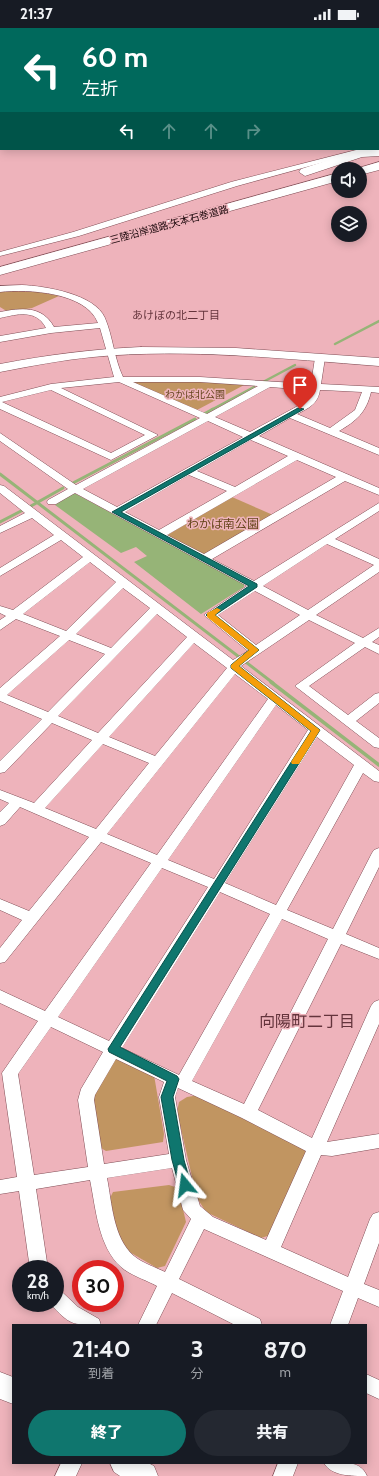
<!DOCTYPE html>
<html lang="ja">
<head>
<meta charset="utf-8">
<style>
	body { margin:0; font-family:Cabin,"Noto Sans JP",sans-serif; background:#242831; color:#f1f3f6; height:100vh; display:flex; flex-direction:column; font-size:15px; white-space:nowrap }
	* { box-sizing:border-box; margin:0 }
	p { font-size:13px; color:#9ea1a6 }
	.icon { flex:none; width:22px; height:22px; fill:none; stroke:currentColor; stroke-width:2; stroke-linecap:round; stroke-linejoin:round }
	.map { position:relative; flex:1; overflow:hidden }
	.details { position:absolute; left:12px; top:1296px; width:355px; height:140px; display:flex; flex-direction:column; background:#171b24; border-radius:0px; box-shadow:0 2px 10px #0003 }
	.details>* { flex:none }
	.banner { position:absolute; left:0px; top:0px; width:379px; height:122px; box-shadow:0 2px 10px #0003; background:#00695c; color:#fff; overflow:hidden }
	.tools { position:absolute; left:331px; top:134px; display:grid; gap:8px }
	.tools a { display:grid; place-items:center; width:36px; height:36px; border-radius:50%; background:#171b24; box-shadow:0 2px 10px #0003; font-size:20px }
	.speed { position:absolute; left:12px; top:1232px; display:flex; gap:8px; font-size:20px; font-weight:700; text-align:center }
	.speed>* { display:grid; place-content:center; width:52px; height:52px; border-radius:50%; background:#171b24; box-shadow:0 2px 10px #0003; line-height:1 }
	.speed small { font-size:10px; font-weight:400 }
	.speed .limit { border:6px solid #d22; background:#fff; color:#111 }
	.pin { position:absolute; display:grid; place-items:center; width:34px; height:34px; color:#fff; margin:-41px -17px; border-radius:50% 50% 50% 0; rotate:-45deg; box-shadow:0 0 4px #0007 }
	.pin .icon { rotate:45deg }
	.me { position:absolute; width:44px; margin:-22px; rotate:344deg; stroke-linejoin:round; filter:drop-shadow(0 0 3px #0008) }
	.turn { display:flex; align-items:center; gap:14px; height:84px; padding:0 16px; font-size:18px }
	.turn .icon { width:52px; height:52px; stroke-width:2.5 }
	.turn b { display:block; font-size:28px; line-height:34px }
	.lanes { display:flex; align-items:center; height:38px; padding:0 16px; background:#0003; justify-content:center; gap:20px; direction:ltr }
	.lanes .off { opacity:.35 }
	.eta { display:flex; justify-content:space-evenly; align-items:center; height:68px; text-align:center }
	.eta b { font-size:24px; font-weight:800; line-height:28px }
	.cta { display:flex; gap:8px; margin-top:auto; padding:8px 16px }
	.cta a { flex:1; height:46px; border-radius:24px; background:#0f766e; color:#fff; font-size:16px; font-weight:800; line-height:46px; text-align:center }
	.cta a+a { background:#242831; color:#f1f3f6 }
	.status { display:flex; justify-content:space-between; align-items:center; height:28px; padding:0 20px; background:#171b24; direction:ltr }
	.status svg { height:11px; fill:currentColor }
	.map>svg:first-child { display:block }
	.green { fill:#c19561 }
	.water { fill:#96b477 }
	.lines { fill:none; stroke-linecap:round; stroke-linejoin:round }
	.stream-far2 { stroke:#96b477; stroke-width:2.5 }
	.stream-far1 { stroke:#96b477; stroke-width:3 }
	.stream { stroke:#96b477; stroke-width:3.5 }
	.street-casing { stroke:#814e56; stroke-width:1 }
	.secondary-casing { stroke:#814e56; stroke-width:1 }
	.highway-casing { stroke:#814e56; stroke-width:1 }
	.street { fill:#fff; fill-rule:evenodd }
	.secondary { fill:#fff; fill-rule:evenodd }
	.highway { fill:#fff; fill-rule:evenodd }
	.route { fill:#0f766e; stroke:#0a4d48 }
	.slow { fill:#f59e0b }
	.labels { text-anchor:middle; stroke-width:3; stroke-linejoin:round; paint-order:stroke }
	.far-street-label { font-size:10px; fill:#190609; stroke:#eeb3bb }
	.far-park-label { font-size:10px; fill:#66451c; stroke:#eeb3bb }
	.far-neighbourhood-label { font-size:11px; fill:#64343c; stroke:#eeb3bb }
	.park-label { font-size:12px; fill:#66451c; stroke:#eeb3bb }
	.near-neighbourhood-label { font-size:16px; fill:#64343c; stroke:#eeb3bb }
</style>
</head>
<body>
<div class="status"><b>21:37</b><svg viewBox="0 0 49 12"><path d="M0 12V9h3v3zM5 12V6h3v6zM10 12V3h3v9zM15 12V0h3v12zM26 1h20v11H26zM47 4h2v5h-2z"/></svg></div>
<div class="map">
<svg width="379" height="1448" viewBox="0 0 379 1448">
	<rect width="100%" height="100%" fill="#eeb3bb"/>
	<g class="green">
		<polygon points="8,263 39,264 59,268 32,280 8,284 0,279 0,264"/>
		<polygon points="158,351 246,356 197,382 130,353"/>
		<polygon points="232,469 273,487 204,527 168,508 169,506"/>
		<polygon points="119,1031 154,1047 164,1106 163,1114 106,1123 101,1120 93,1065 113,1032"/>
		<polygon points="199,1067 304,1119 307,1126 271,1207 261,1210 206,1184 197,1170 177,1084 179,1074 187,1069"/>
		<polygon points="169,1157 178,1160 186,1194 165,1238 157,1240 126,1222 118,1208 110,1170 113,1164"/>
	</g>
	<polygon class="water" points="71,466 76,466 244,556 244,559 201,586 134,534 147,528 136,519 121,525 55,477"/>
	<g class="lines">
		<g class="stream-far2">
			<polyline points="335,316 379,293"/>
			<polyline points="263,354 295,337"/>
			<polyline points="211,382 254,359"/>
		</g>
		<g class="stream-far1">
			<polyline points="204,386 213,381"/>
			<polyline points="0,446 273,655"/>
			<polyline points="71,456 195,391"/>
			<polyline points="31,478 63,460"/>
			<polyline points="0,494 23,482"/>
		</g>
		<polyline class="stream" points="271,654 379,737"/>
		<g class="street-casing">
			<g id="street">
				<polygon points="289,0 298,0 299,1 290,1"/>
				<rect x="378" y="19" width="1" height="4"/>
				<rect x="378" y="116" width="1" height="4"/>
				<polygon points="360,121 372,121 237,158 79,208 0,228 0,224 73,204 231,154"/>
				<path d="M 22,257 C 45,258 95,266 105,290 C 113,309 114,330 123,349 L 200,349 L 311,356 L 315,330 L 320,327 L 325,330 L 321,356 L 379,359 L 379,365 L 371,364 C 366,385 356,393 339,403 L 379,420 L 379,427 L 290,390 L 259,408 L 379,460 L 379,467 L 345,453 L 212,531 L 254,553 L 379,475 L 379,483 L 335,511 L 379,531 L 379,544 L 316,587 L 363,610 L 379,600 L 379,609 L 372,614 L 379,617 L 379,626 L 365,619 L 309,658 L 348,687 L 375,666 L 379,665 L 379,675 L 356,693 L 379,710 L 379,720 L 374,719 L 295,658 L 355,615 L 309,592 L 241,638 L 379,743 L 379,754 L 374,753 L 363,745 L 287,882 L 333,901 L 372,825 L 374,822 L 379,820 L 379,839 L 346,906 L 379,920 L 379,931 L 341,916 L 258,1082 L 312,1110 L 371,978 L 374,974 L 379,972 L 379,996 L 327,1114 L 379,1106 L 379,1120 L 332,1128 L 321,1127 L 281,1219 L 348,1249 L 370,1191 L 373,1186 L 379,1184 L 379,1215 L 364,1256 L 379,1262 L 379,1279 L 358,1270 L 348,1297 L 330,1297 L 343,1263 L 204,1201 L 179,1251 L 260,1291 L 262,1297 L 235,1297 L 172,1265 L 156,1297 L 138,1297 L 157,1258 C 146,1252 130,1247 121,1239 C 98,1218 96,1181 90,1152 L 36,1161 L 48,1241 L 30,1241 L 19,1163 L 0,1166 L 0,1152 L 17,1149 L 2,1045 L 38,993 L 0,975 L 0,962 L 45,983 L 151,835 L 101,814 L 5,934 L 0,935 L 0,920 L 22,892 L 0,882 L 0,871 L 29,883 L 89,809 L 20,779 L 5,796 L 0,798 L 0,784 L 9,775 L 0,771 L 0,762 L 34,775 L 92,712 L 52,695 L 5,744 L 0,745 L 0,733 L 42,691 L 0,673 L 0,660 L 60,608 L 16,591 L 0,602 L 0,592 L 6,588 L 0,585 L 0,578 L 13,582 L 83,529 L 61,512 L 0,548 L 0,540 L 54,507 L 32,490 L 0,505 L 0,498 L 25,485 L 0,465 L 0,457 L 4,458 L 233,632 L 248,623 L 204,587 L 247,558 L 75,465 L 56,476 L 48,476 L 47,474 L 48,472 L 68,461 L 0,413 L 0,405 L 76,457 L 200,390 L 119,354 L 61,360 L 158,407 L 111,432 L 0,381 L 0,369 L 51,356 L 114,349 L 100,300 L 51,305 L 0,314 L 0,308 L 46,300 C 36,281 18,286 0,290 L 0,284 C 21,280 42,277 54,299 L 98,295 C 86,264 28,261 0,264 L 0,258 ZM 133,354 L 200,354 L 258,358 L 207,386 ZM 270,359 L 310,362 L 307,373 L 250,404 L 215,389 ZM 51,362 L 145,407 L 111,425 L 2,374 ZM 320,362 L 323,362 L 362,364 L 355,382 L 330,400 L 297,386 C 309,380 318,376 320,362 ZM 208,393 L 243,409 L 117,479 L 83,461 ZM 251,412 L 288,428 L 235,459 L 197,443 ZM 297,432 L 336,449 L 204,526 L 167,507 ZM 189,447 L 227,463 L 159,502 L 125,484 ZM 327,516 L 374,537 L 308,582 L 263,558 ZM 90,534 L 116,554 L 66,603 L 23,586 ZM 123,560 L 150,580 L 111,620 L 76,606 ZM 255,563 L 300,587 L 256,617 L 218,587 ZM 157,586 L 187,609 L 98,705 L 58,688 ZM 69,612 L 105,626 L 48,684 L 7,667 ZM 194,615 L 227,640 L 155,728 L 109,709 ZM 235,646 L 268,671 L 157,827 L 107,806 ZM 276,677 L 308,702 L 214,851 L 168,832 ZM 317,709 L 354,737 L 276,877 L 225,855 ZM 103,716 L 149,735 L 96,801 L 45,780 ZM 162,840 L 208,859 L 109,1013 L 58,989 ZM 220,864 L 270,886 L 179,1047 L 122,1020 ZM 282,891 L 328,911 L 244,1076 L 192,1053 ZM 51,999 L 103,1024 L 81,1061 L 78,1072 L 88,1139 L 34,1147 L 18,1046 ZM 116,1031 L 164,1054 L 159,1069 L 169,1126 L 104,1136 L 94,1072 L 95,1067 ZM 178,1060 L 242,1090 L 306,1123 L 266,1212 L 213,1189 L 200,1178 L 186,1132 L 175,1069 ZM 172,1140 L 183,1182 L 191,1191 L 165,1244 C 155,1239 142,1235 134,1228 C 113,1210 112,1175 107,1150 Z"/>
				<path d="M 55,1261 L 61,1263 L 78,1279 L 99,1291 L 101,1297 C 70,1297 71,1297 49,1275 L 55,1275 Z"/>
				<polygon points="366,1346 379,1352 379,1371 366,1365"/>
				<polygon points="61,1435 82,1435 76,1448 55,1448"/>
				<polygon points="278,1435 298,1435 293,1448 273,1448"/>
				<path d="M 324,1435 C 340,1435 360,1431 367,1448 C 351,1448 331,1448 324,1435 Z"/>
			</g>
		</g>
		<g class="secondary-casing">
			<g id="secondary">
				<path d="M 141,319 L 236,320 L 379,330 L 379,338 C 284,331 188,320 93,329 C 62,332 31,338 0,344 L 0,336 C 47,327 93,321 141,319 Z"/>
				<polygon points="0,1344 13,1349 13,1376 0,1371"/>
				<polygon points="110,1435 148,1435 154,1438 158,1448 120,1448 114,1444"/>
			</g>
		</g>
		<g class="highway-casing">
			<g id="highway">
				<polygon points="379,120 379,128 362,129 305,148 299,144 301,141 356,123"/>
				<polygon points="379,134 379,142 360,147 360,141 355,141"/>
				<polygon points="338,145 338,153 0,247 0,239"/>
			</g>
		</g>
		<use href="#street" class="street"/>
		<use href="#secondary" class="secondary"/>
		<use href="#highway" class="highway"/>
	</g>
	<polygon class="route" points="298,380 304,381 121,484 257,556 257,559 215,587 259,622 239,638 320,702 120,1019 177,1048 179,1051 173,1069 184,1132 191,1157 189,1160 185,1162 181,1160 179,1157 172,1132 161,1069 167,1053 109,1024 108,1021 311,703 231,640 231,637 249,622 206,587 249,558 112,484"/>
	<polygon class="slow" points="217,580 221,582 215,587 259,622 239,638 320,702 299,736 292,736 291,734 311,703 231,640 231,637 249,622 207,589 207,585"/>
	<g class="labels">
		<g class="far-street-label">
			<text transform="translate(169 196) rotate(-15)" y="4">三陸沿岸道路;矢本石巻道路</text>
		</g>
		<g class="far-park-label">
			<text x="195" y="370">わかば北公園</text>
		</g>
		<g class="far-neighbourhood-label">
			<text x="176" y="291">あけぼの北二丁目</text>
		</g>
		<g class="park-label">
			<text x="223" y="500">わかば南公園</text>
		</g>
		<g class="near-neighbourhood-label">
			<text x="307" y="999">向陽町二丁目</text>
		</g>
	</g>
</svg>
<div class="tools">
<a><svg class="icon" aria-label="sound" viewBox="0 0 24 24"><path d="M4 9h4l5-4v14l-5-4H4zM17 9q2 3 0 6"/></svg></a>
<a><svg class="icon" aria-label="layers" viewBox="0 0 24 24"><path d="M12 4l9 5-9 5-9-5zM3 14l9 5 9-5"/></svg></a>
</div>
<div class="speed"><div>28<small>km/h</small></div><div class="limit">30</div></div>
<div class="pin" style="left:300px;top:381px;background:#d93025"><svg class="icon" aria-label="arrive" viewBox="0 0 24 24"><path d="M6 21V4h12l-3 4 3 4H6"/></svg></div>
<svg class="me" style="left:185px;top:1157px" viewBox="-20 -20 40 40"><path d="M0-17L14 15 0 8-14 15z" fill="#0f766e" stroke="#fff" stroke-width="4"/></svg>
<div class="banner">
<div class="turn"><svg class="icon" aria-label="left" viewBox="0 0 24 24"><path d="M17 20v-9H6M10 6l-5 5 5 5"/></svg><div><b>60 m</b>左折</div></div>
<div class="lanes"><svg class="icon" aria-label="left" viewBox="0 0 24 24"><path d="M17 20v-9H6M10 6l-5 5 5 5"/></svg><svg class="icon off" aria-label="ahead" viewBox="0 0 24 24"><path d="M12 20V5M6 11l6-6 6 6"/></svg><svg class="icon off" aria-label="ahead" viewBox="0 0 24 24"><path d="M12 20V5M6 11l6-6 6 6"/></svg><svg class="icon off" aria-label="right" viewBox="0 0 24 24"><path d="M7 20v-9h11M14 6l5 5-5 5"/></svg></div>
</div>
<section class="details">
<div class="eta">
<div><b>21:40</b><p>到着</p></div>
<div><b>3</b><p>分</p></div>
<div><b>870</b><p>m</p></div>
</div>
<div class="cta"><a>終了</a><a>共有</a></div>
</section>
</div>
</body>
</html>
